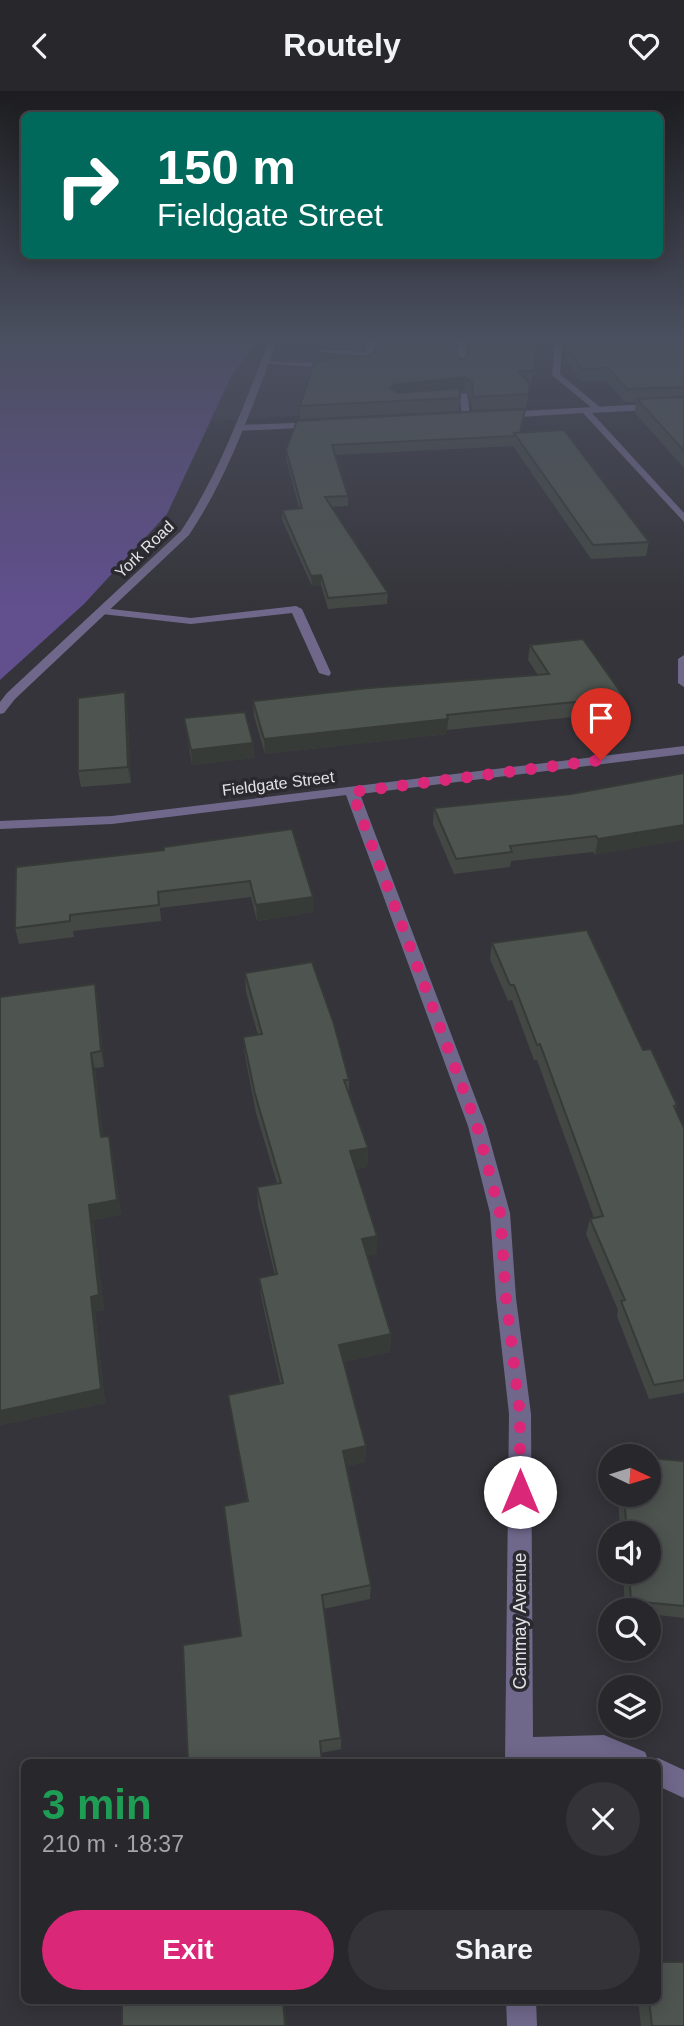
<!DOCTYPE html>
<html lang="en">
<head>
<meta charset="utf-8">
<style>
	body { margin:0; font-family:Helvetica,sans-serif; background:#343338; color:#f1f3f6; height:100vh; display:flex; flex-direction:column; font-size:26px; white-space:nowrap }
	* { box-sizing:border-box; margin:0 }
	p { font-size:23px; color:#a5a5a9 }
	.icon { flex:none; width:38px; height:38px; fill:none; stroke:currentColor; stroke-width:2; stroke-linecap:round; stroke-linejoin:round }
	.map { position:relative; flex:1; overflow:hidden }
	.details { position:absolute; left:21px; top:1668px; width:640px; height:245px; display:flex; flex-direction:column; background:#28272c; border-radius:10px; box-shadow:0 4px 18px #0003,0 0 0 2px #444448 }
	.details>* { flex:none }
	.hud { position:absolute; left:21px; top:21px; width:642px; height:147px; border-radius:10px; box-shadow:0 4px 18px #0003,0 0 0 2px #444448; background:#00695c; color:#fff; overflow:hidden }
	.needle { width:46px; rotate:94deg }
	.buttons { position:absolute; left:598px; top:1353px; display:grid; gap:14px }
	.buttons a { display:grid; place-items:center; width:63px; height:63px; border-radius:50%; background:#28272c; box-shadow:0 4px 18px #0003,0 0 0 2px #444448; font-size:35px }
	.pin { position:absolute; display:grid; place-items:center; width:60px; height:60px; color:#fff; margin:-72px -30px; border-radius:50% 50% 50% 0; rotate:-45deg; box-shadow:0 0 7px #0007 }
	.pin .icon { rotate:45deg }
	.me { position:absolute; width:77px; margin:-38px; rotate:0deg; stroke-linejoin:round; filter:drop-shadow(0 0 5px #0008) }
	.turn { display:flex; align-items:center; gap:24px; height:147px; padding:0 21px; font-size:32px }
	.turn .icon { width:91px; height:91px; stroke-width:2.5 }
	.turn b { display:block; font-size:49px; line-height:60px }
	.round { display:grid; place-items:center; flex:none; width:74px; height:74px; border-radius:37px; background:#343338 }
	.summary { display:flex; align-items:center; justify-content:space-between; height:119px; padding:0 21px }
	h1 { font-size:42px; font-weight:700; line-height:52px; color:#1e9e55 }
	.action { display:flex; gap:14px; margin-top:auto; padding:14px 21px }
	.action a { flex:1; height:80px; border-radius:42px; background:#db2777; color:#fff; font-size:28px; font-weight:700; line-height:80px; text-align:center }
	.action a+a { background:#343338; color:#f1f3f6 }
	header { display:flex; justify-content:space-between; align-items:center; height:91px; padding:0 21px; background:#28272c; font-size:32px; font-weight:700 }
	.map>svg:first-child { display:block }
	.built { fill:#3e3b47 }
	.green { fill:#614f8e }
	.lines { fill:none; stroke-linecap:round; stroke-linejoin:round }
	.service { fill:#70688b; fill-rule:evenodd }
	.minor { fill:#70688b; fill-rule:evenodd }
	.tertiary { fill:#70688b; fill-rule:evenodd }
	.wall { fill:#434845 }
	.shaded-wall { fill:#373b38 }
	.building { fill:#4e5450; stroke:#373b38; stroke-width:2 }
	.route { stroke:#db2777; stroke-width:12; stroke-dasharray:0 21.6 }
	.labels { text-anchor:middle; stroke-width:7; stroke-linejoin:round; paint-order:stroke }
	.far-street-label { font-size:16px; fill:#e3e2e6; stroke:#2b2a30 }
	.street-label { font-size:18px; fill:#e3e2e6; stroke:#2b2a30 }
</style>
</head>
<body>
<header><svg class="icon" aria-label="back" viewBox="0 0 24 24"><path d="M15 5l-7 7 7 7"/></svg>Routely<svg class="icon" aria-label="heart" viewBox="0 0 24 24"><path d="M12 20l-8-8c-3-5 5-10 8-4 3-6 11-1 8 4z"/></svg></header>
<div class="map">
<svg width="684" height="1935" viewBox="0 0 684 1935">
	<rect width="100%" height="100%" fill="#35343a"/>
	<polygon class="built" points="260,246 467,246 471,315 211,330 232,284"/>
	<polygon class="green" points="0,246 260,246 232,284 167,423 84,513 0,589"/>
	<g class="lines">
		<g class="service">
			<polygon points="311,246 379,246 376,248 372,273 368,275 330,277 259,272 263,270 330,273 364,271 365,265 321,261 325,259 366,261 368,249"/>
			<polygon points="458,246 466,246 465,277 461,279 457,277"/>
			<polygon points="601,246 620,246 562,256 560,283 601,317 598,322 552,284 555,252"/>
			<polygon points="467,302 470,326 466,329 462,326 460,307 437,309 433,306"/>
			<polygon points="296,515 302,518 331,582 329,585 319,582 292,522 191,533 102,523 96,520 102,517 191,527"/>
		</g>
		<g class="minor">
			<polygon points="684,311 684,317 592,322 684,422 684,431 583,322 502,327 498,324 502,321"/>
			<polygon points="317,331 321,334 320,336 238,340 234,337 238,334"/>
			<polygon points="684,564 684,596 678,592 678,568"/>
			<polygon points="684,655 684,663 360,703 486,1035 510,1122 516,1207 531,1323 533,1646 604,1644 645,1661 649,1671 658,1667 684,1679 684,1707 658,1695 658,1671 505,1671 509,1323 496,1207 490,1122 468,1035 346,704 112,733 0,738 0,730 112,725"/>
			<polygon points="506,1909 536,1909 537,1935 507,1935"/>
		</g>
		<path class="tertiary" d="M 271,246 L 279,246 C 252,314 230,383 189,444 L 15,608 L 4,622 L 0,623 L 0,611 L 7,602 L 181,440 C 221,380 244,312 271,246 Z"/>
	</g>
	<g class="wall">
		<polygon points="468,246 541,246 531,293 530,293 526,317 472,319 471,304 464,299 459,300 459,320 300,328 300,315 325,270 368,265 375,261 455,264 463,269 468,265"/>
		<polygon points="551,246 684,246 684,377 635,322 636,311 625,311 606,290 581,291 564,266 566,248 553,250"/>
		<polygon points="525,318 521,342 649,451 646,465 591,468 513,355 335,364 348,405 348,415 331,416 388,502 387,513 328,518 321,494 312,495 282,429 282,419 299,417 286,368 286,359"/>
		<polygon points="530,554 624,606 621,621 447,639 447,643 265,663 254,625 253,610 538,584 528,569"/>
		<polygon points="125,601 127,616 131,692 81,696 78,680"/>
		<polygon points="184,627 253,652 254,667 192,674"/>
		<polygon points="684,682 595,764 593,761 511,770 510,776 454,783 433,733 434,717 571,703"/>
		<polygon points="292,738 314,821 257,830 251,806 160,817 161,830 73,840 74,846 19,853 15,837 164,759"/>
		<polygon points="492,852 643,959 677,1014 676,1019 684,1037 684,1302 649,1308 617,1225 618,1219 586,1143 590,1128 594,1127 537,969 534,969 512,909 508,910 490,868"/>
		<polygon points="245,882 349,989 349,1002 368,1057 367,1076 356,1078 377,1163 367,1165 391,1243 390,1261 343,1271 366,1355 365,1371 347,1375 371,1494 370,1508 323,1518 341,1647 341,1658 321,1662 241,1545 247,1411 228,1304 280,1292 261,1205 259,1187 275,1184 258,1115 257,1096 277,1092 256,1022 245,965 243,946 258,944 246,901"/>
		<polygon points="98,908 104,976 95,977 103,1046 112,1060 121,1124 93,1129 104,1219 95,1220 105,1312 0,1334"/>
		<polygon points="684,1370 684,1527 649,1523 649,1519 625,1519 623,1480 649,1480 649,1442 620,1442 618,1404 649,1404"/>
		<polygon points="638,1909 658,1909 684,1935 641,1935"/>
	</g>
	<g class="shaded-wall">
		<polygon points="540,246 541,246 531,293 533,280"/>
		<polygon points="554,246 584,246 553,250"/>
		<polygon points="465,286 464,299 393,307 391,297 393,294"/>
		<polygon points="321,484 321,494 312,495 311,485"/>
		<polygon points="125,601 127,616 131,692 128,676"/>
		<polygon points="448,628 447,643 265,663 264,648"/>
		<polygon points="253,652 254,667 192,674 191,659"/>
		<polygon points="684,734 684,749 595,764 598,748"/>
		<polygon points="313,806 314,821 257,830 256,814"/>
		<polygon points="95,893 98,908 104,976 101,960"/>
		<polygon points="91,962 95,977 105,1062 101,1046"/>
		<polygon points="109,1045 112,1060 121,1124 93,1129 104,1219 95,1220 105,1312 0,1334 0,1320 91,1206 89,1114"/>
		<polygon points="368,1057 367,1076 350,1079 350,1060"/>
		<polygon points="377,1145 377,1163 362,1167 362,1148"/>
		<polygon points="391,1243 390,1261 339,1272 339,1254"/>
		<polygon points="366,1355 365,1371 343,1376 343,1360"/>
		<polygon points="283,1909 285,1909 287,1935 285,1935"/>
	</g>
	<g class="building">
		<polygon points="378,246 456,246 455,264 463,269 469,264 469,246 540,246 533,280 519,280 530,293 528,303 473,306 472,291 465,286 393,294 391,297 398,302 459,297 460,307 300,315 314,271 325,270 326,267 368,265 375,261"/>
		<polygon points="566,246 684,246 684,296 627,298 608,277 582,278 565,253"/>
		<polygon points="684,306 684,360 637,308"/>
		<polygon points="525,318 520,342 514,342 514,345 332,354 348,405 325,406 388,502 328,507 321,484 311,485 282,419 302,417 286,359 297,330"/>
		<polygon points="564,339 649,451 593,454 514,342"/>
		<polygon points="583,548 624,606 447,624 448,628 264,648 253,610 369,597 549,583 530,554"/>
		<polygon points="125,601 128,676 78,680 78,607"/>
		<polygon points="245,621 253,652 191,659 184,627"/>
		<polygon points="684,682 684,734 598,748 596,745 510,755 512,761 456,768 434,717 571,703"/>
		<polygon points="292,738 313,806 256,814 250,790 158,801 159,814 70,824 70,830 15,837 16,776 164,759 164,756"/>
		<polygon points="587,839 643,959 651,958 677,1014 674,1015 684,1037 684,1289 654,1294 621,1210 625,1209 590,1128 603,1125 540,953 537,954 514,894 510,894 492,852"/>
		<polygon points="312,871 334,933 349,989 344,989 368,1057 350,1060 377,1145 362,1148 391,1243 339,1254 366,1355 343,1360 371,1494 322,1504 341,1647 320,1650 322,1671 188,1671 183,1554 241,1545 224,1415 248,1410 228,1304 283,1292 259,1187 277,1183 257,1096 281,1092 255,1003 243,946 262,943 245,882"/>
		<polygon points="95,893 101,960 91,962 101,1046 109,1045 117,1109 89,1114 99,1204 91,1206 101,1298 0,1320 0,906"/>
		<polygon points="649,1367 684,1370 684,1515 631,1510 629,1480 649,1480 649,1442 627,1442 624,1404 649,1404"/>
		<polygon points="658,1871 684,1871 684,1935 652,1935 649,1909 658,1909"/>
		<polygon points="122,1909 283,1909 285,1935 122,1935"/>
	</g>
	<linearGradient id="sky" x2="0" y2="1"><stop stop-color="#1d1d20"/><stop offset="0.48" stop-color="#4b5060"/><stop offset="1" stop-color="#4b5060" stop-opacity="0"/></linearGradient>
	<rect width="684" height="517" fill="url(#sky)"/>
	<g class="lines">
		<polyline class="route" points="520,1401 520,1323 506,1207 500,1122 477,1035 352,701 601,669"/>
	</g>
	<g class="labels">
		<g class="far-street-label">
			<text transform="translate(144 458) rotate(-44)" y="6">York Road</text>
			<text transform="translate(278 692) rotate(-7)" y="6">Fieldgate Street</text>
		</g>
		<g class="street-label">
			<text transform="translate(520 1530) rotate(-90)" y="6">Cammay Avenue</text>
		</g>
	</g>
</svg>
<div class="buttons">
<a><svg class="needle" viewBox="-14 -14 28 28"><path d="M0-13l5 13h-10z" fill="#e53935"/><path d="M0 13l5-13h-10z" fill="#a5a5a9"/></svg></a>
<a><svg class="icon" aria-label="sound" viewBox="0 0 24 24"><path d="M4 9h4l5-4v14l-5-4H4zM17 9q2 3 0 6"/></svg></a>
<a><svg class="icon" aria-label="search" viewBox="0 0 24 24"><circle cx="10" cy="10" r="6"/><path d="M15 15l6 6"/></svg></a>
<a><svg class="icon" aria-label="layers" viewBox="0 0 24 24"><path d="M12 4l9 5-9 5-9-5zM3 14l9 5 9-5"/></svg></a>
</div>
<div class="pin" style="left:601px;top:669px;background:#d93025"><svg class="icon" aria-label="arrive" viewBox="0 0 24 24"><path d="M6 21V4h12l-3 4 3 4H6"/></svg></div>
<svg class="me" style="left:520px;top:1401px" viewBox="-20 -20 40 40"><circle r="19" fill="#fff"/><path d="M0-13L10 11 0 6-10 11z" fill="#db2777"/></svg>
<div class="hud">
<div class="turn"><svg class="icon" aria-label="right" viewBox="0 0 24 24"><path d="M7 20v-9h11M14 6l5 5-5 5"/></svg><div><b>150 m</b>Fieldgate Street</div></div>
</div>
<section class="details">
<div class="summary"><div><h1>3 min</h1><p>210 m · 18:37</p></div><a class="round"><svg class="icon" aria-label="close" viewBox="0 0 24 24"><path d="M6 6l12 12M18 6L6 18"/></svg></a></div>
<div class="action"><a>Exit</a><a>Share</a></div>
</section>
</div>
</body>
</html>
